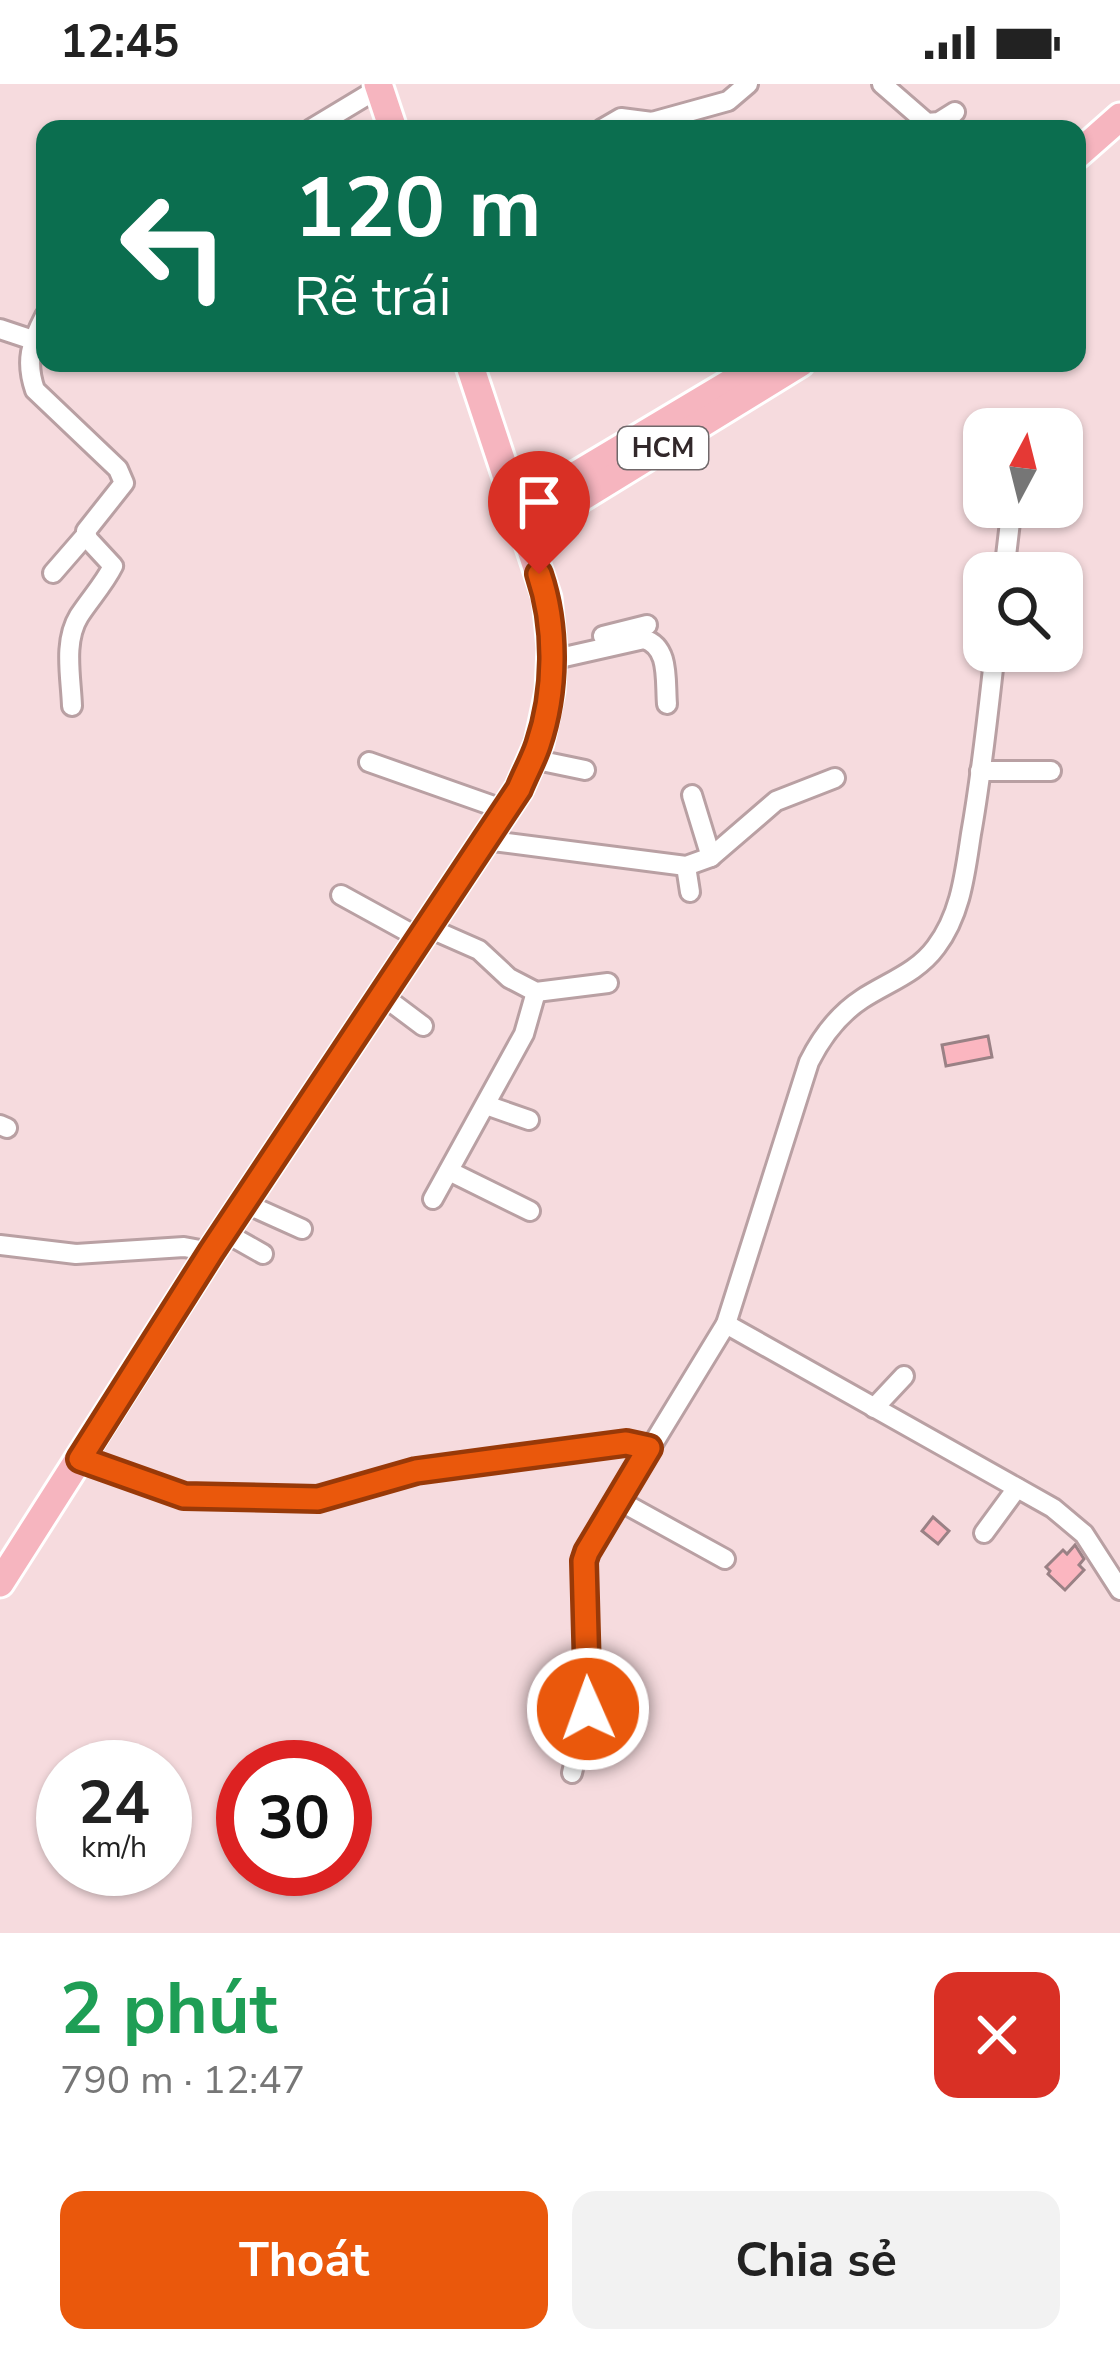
<!DOCTYPE html>
<html lang="vi">
<head>
<meta charset="utf-8">
<style>
	body { margin:0; font-family:"Nunito Sans",sans-serif; background:#f2f2f2; color:#222; height:100vh; display:flex; flex-direction:column; font-size:45px; white-space:nowrap }
	* { box-sizing:border-box; margin:0 }
	p { font-size:39px; color:#767676 }
	.icon { flex:none; width:66px; height:66px; fill:none; stroke:currentColor; stroke-width:2; stroke-linecap:round; stroke-linejoin:round }
	.map { position:relative; height:1849px; overflow:hidden }
	.side { display:flex; flex-direction:column; background:#fff; flex:1 }
	.side>* { flex:none }
	.banner { position:absolute; left:36px; top:36px; width:1050px; height:252px; border-radius:24px; box-shadow:0 3px 9px #0004; background:#0b6e4f; color:#fff; overflow:hidden }
	.needle { width:78px; rotate:7deg }
	.controls { position:absolute; left:963px; top:324px; display:grid; gap:24px }
	.controls a { display:grid; place-items:center; width:120px; height:120px; border-radius:24px; background:#fff; box-shadow:0 3px 9px #0004; font-size:60px }
	.speed { position:absolute; left:36px; top:1656px; display:flex; gap:24px; font-size:60px; font-weight:700; text-align:center }
	.speed>* { display:grid; place-content:center; width:156px; height:156px; border-radius:50%; background:#fff; box-shadow:0 3px 9px #0004; line-height:1 }
	.speed small { font-size:30px; font-weight:400 }
	.speed .limit { border:18px solid #d22; background:#fff; color:#111 }
	.pin { position:absolute; display:grid; place-items:center; width:102px; height:102px; color:#fff; margin:-123px -51px; border-radius:50% 50% 50% 0; rotate:-45deg; box-shadow:0 0 12px #0007 }
	.pin .icon { rotate:45deg }
	.me { position:absolute; width:132px; margin:-66px; rotate:358deg; stroke-linejoin:round; filter:drop-shadow(0 0 9px #0008) }
	.turn { display:flex; align-items:center; gap:42px; height:252px; padding:0 60px; font-size:54px }
	.turn .icon { width:156px; height:156px; stroke-width:2.5 }
	.turn b { display:block; font-size:84px; line-height:102px }
	.round { display:grid; place-items:center; flex:none; width:126px; height:126px; border-radius:24px; background:#f2f2f2 }
	.headline { display:flex; align-items:center; justify-content:space-between; height:204px; padding:0 60px }
	h1 { font-size:72px; font-weight:700; line-height:90px; color:#1e9e55 }
	.primary-button { display:flex; gap:24px; margin-top:auto; padding:24px 60px }
	.primary-button a { flex:1; height:138px; border-radius:24px; background:#ea580c; color:#fff; font-size:48px; font-weight:700; line-height:138px; text-align:center }
	.primary-button a+a { background:#f2f2f2; color:#222 }
	.status { display:flex; justify-content:space-between; align-items:center; height:84px; padding:0 60px; background:#fff; direction:ltr }
	.status svg { height:33px; fill:currentColor }
	.map>svg:first-child { display:block }
	.building { fill:#fbb6c0; stroke:#9a8185; stroke-width:3 }
	.lines { fill:none; stroke-linecap:round; stroke-linejoin:round }
	.minor-casing { stroke:#b9a0a3; stroke-width:24 }
	.highway-casing { stroke:#fff; stroke-width:33 }
	.minor { stroke:#fff; stroke-width:18 }
	.highway { stroke:#f6b5bf; stroke-width:27 }
	.route-casing { stroke:#983908; stroke-width:30 }
	.route { stroke:#ea580c; stroke-width:21 }
	.labels { text-anchor:middle; stroke-width:9; stroke-linejoin:round; paint-order:stroke }
	.shield { fill:#fff; stroke:#70686a; stroke-width:3 }
	.shield-label { font-size:27px; font-weight:bold; fill:#32282a }
</style>
</head>
<body>
<div class="status"><b>12:45</b><svg viewBox="0 0 49 12"><path d="M0 12V9h3v3zM5 12V6h3v6zM10 12V3h3v9zM15 12V0h3v12zM26 1h20v11H26zM47 4h2v5h-2z"/></svg></div>
<div class="map">
<svg width="1120" height="1849" viewBox="0 0 1120 1849">
	<rect width="100%" height="100%" fill="#f6dbde"/>
	<g class="building">
		<polygon points="988,952 992,973 946,982 942,961"/>
		<polygon points="933,1433 949,1447 938,1460 922,1447"/>
		<polygon points="1075,1461 1084,1475 1079,1481 1084,1486 1065,1506 1048,1490 1050,1487 1046,1483 1063,1466 1067,1470"/>
	</g>
	<g class="lines">
		<g class="minor-casing">
			<g id="minor">
				<polyline points="882,0 927,39 939,38 955,28"/>
				<polyline points="311,45 379,4"/>
				<polyline points="602,45 621,34 652,38 728,17 748,0"/>
				<path d="M 45,232 C 31,259 25,277 35,306 L 118,385 L 124,399 L 86,447 L 88,455 L 113,482 C 104,500 90,515 79,532 C 63,558 71,593 72,622"/>
				<polyline points="0,245 33,256"/>
				<polyline points="1062,378 1066,375"/>
				<polyline points="53,489 86,451"/>
				<polyline points="1004,489 1010,438 1016,423"/>
				<polyline points="603,552 647,541"/>
				<path d="M 551,576 L 644,555 C 670,563 665,596 667,620"/>
				<polyline points="532,675 585,686"/>
				<polyline points="369,678 505,726"/>
				<polyline points="980,687 1051,687"/>
				<polyline points="692,711 711,773"/>
				<polyline points="485,756 686,782 711,773 776,717 835,694"/>
				<polyline points="686,782 690,808"/>
				<polyline points="341,811 421,855"/>
				<polyline points="429,844 479,866 509,894 536,908 608,899"/>
				<polyline points="383,912 423,942"/>
				<polyline points="486,1021 529,1036"/>
				<polyline points="0,1041 7,1044"/>
				<polyline points="449,1087 530,1127"/>
				<polyline points="433,1115 524,950 536,908"/>
				<polyline points="244,1119 302,1145"/>
				<polyline points="224,1148 263,1170"/>
				<polyline points="0,1161 76,1170 184,1163 211,1168"/>
				<polyline points="726,1240 1053,1424 1084,1450 1120,1506"/>
				<polyline points="874,1324 904,1292"/>
				<polyline points="80,1375 184,1412 318,1415 416,1387 626,1359 648,1364"/>
				<polyline points="618,1416 725,1475"/>
				<polyline points="984,1449 1017,1404"/>
				<path d="M 572,1689 L 589,1616 L 583,1489 L 587,1468 L 726,1240 L 809,978 C 821,954 839,930 862,915 C 888,898 917,889 936,863 C 961,830 965,789 971,750 C 982,689 988,628 995,567"/>
			</g>
		</g>
		<g class="highway-casing">
			<g id="highway">
				<polyline points="378,0 393,45"/>
				<polyline points="1077,71 1120,33"/>
				<polyline points="512,411 547,403 578,390 764,279"/>
				<polyline points="525,448 800,279"/>
				<polyline points="0,1499 211,1168 519,705 539,659 550,607 552,564 547,514 469,279"/>
			</g>
		</g>
		<use href="#minor" class="minor"/>
		<use href="#highway" class="highway"/>
	</g>
	<g class="lines">
		<g class="route-casing">
			<path id="route" d="M 539,490 C 557,543 556,608 538,661 C 533,676 525,690 519,705 L 211,1168 L 80,1375 L 184,1412 L 318,1415 L 416,1387 L 626,1359 L 649,1364 L 587,1468 L 584,1477 L 588,1625"/>
		</g>
		<use href="#route" class="route"/>
	</g>
	<g class="labels">
		<rect class="shield" x="618" y="343" width="90" height="42" rx="9"/>
		<g class="shield-label">
			<text x="663" y="373">HCM</text>
		</g>
	</g>
</svg>
<div class="controls">
<a><svg class="needle" viewBox="-14 -14 28 28"><path d="M0-13l5 13h-10z" fill="#e53935"/><path d="M0 13l5-13h-10z" fill="#767676"/></svg></a>
<a><svg class="icon" aria-label="search" viewBox="0 0 24 24"><circle cx="10" cy="10" r="6"/><path d="M15 15l6 6"/></svg></a>
</div>
<div class="speed"><div>24<small>km/h</small></div><div class="limit">30</div></div>
<div class="pin" style="left:539px;top:490px;background:#d93025"><svg class="icon" aria-label="arrive" viewBox="0 0 24 24"><path d="M6 21V4h12l-3 4 3 4H6"/></svg></div>
<svg class="me" style="left:588px;top:1625px" viewBox="-20 -20 40 40"><circle r="17" fill="#ea580c" stroke="#fff" stroke-width="3"/><path d="M0-11L8 9 0 5-8 9z" fill="#fff"/></svg>
<div class="banner">
<div class="turn"><svg class="icon" aria-label="left" viewBox="0 0 24 24"><path d="M17 20v-9H6M10 6l-5 5 5 5"/></svg><div><b>120 m</b>Rẽ trái</div></div>
</div>
</div>
<section class="side">
<div class="headline"><div><h1>2 phút</h1><p>790 m · 12:47</p></div><a class="round" style="background:#d93025;color:#fff"><svg class="icon" aria-label="close" viewBox="0 0 24 24"><path d="M6 6l12 12M18 6L6 18"/></svg></a></div>
<div class="primary-button"><a>Thoát</a><a>Chia sẻ</a></div>
</section>
</body>
</html>
